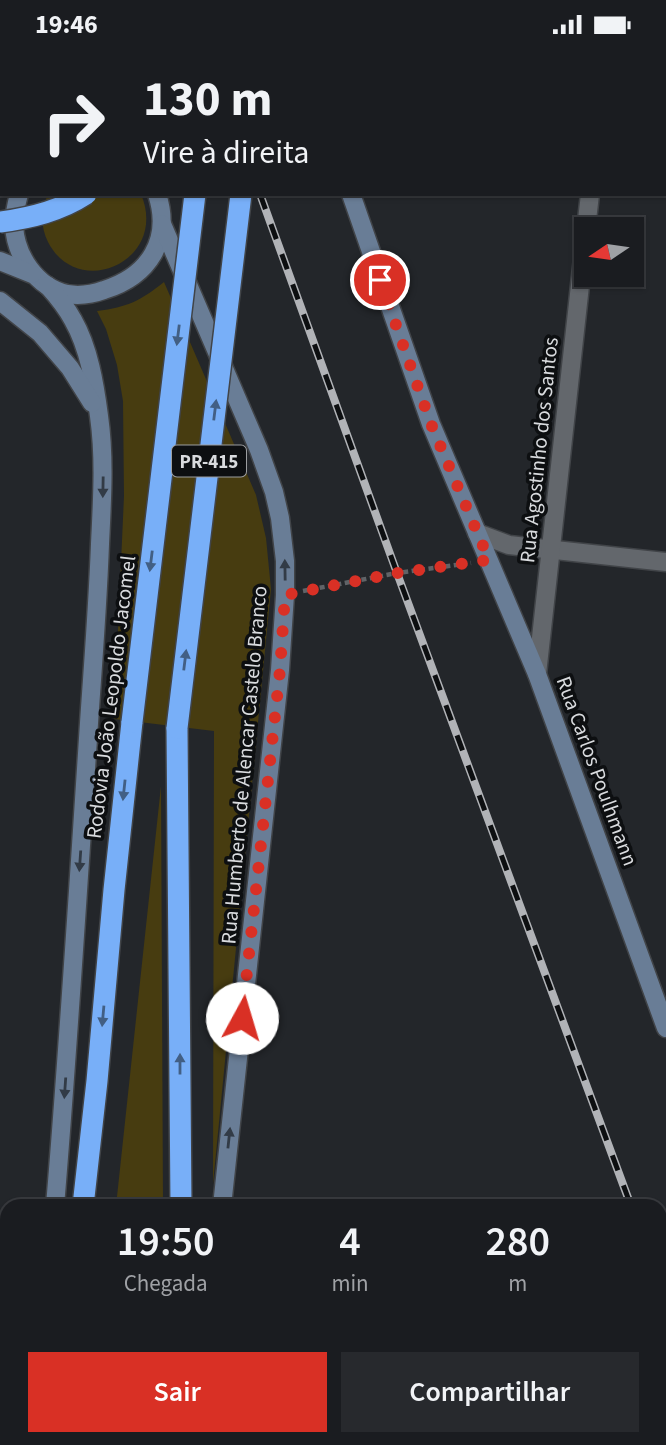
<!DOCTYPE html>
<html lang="pt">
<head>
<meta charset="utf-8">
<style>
	body { margin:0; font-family:"Source Sans 3",sans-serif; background:#27292d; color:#f1f3f6; height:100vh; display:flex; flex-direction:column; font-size:26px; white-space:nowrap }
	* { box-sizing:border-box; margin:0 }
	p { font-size:23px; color:#9fa1a5 }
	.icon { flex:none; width:38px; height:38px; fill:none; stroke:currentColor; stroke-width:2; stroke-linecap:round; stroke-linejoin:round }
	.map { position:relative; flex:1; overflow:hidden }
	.side { position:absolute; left:0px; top:1150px; width:667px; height:247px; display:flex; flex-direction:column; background:#1a1c20; border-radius:21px 21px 0 0; box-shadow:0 2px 5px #0004,0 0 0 2px #383a3e }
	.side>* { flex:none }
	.top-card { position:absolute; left:0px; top:0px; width:667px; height:147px; box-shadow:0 2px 5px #0004,0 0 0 2px #383a3e; background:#1a1c20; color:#f1f3f6; overflow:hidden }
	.needle { width:46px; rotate:257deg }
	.fabs { position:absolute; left:574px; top:168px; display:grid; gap:14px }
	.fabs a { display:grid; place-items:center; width:70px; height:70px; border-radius:0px; background:#1a1c20; box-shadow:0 2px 5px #0004,0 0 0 2px #383a3e; font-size:35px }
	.pin { position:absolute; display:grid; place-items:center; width:60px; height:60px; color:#fff; margin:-30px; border:4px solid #fff; border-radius:50%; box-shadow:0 2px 7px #0007 }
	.me { position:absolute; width:77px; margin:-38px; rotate:6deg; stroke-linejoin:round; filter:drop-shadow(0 0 5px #0008) }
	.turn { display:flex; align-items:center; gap:24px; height:147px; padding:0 28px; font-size:32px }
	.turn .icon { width:91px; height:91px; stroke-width:2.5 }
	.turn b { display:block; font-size:49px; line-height:60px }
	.eta { display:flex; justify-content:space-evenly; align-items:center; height:119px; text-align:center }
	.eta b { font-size:42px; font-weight:600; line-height:49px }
	.button { display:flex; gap:14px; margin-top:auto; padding:14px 28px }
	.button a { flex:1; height:80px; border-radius:0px; background:#d93025; color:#fff; font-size:28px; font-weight:600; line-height:80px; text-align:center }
	.button a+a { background:#27292d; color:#f1f3f6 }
	.status { display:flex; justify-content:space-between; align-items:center; height:49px; padding:0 35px; background:#1a1c20; direction:ltr }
	.status svg { height:19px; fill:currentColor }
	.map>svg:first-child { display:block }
	.green { fill:#473c10 }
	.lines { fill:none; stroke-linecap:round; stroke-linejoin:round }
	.lane-casing { stroke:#414448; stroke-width:14 }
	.street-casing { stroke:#414448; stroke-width:21 }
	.secondary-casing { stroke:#414448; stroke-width:21 }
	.highway-casing { stroke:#414448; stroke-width:24 }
	.path { stroke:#606367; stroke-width:4.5; stroke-dasharray:5 3.5; stroke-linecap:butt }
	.lane { stroke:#63676c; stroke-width:10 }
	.street { stroke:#63676c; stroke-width:18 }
	.secondary { stroke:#697d96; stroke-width:18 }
	.highway { stroke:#78aff8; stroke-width:21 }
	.rail-casing { stroke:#b1b3b7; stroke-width:8 }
	.rail { stroke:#0d0f11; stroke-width:5; stroke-dasharray:16; stroke-linecap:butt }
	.highway-bridge-casing { stroke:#414448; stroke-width:24; stroke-linecap:butt }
	.highway-bridge { stroke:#78aff8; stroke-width:21 }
	.oneway { fill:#425f84 }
	.oneway2 { fill:#323b46 }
	.route { stroke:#d93025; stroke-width:12; stroke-dasharray:0 21.6 }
	.labels { text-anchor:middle; stroke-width:7; stroke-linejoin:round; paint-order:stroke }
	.shield { fill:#0d0f11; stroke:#9c9ea0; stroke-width:2 }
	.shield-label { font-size:19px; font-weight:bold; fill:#d9dbde }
	.street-label { font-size:21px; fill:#d9dbde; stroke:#0d0f11 }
</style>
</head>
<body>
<div class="status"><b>19:46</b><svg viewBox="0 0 49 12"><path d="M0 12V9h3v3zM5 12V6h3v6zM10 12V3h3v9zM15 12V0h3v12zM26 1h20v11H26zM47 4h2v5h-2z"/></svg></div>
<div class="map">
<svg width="666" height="1396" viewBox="0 0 666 1396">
	<rect width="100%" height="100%" fill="#23262a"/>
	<g class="green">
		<path d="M 48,145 L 141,145 C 169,212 78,252 48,193 C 40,177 41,161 48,145 Z"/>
		<path d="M 164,233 L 256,446 L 266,489 L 271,540 L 213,1135 L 214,682 L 114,670 L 124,447 L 123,352 L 117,316 L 106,280 L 97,262 C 128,258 140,252 164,233 Z"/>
		<polygon points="161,737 163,1157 116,1157"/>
		<polygon points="86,1390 162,1390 162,1396 85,1396"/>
	</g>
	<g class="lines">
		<g class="lane-casing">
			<polyline id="lane" points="0,1295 7,1289"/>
		</g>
		<g class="street-casing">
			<g id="street">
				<polyline points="607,2 607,0"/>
				<polyline points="586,180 590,145"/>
				<polyline points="477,484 509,496 666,513"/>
				<polyline points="537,625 586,182"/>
			</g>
		</g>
		<g class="secondary-casing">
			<g id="secondary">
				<polyline points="113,0 113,2"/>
				<polyline points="307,0 307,2"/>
				<polyline points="87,2 89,0"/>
				<polyline points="0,63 2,62"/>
				<polyline points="0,82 2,82"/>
				<path d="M 19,145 C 16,156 14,166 14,177 C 16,207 36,238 67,245 C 79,247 93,245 104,241 C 149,227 172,191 157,145"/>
				<polyline points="351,145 431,375 537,625 666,979"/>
				<polyline points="162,175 259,401 274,443 280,469 285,512 285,546 280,621 222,1157"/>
				<polyline points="0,212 32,225"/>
				<path d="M 48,237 C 57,247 66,258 73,271 C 89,299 95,336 99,367 C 105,410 102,452 100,495 C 98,549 94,604 90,659 C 79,825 69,991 55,1157"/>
				<polyline points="0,252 40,284 70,319 92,354"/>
				<polyline points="22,1396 23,1390"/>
			</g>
		</g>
		<g class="highway-casing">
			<g id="highway">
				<polyline points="190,2 190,0"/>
				<polyline points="212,2 212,0"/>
				<polyline points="258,2 258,0"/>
				<polyline points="177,679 181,1157"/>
				<polyline points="83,1157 97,1032 114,841 132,673"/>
				<polyline points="50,1396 51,1390"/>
				<polyline points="180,1396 181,1390"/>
			</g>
		</g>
		<g class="path">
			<polyline points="303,542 397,524 471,514"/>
			<polyline points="144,1396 144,1390"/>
			<polyline points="208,1396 208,1390"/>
		</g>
		<use href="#lane" class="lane"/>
		<use href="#street" class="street"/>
		<use href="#secondary" class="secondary"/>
		<use href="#highway" class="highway"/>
		<g class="rail-casing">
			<g id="rail">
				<polyline points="207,0 208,2"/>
				<polyline points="260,145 397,524 631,1157"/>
				<polyline points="660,1234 666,1251"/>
			</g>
		</g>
		<use href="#rail" class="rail"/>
		<g class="highway-bridge-casing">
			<g id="highway-bridge">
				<path d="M 0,173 C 31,169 60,162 86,145"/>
				<polyline points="132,673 195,145"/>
				<polyline points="177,679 241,145"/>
			</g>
		</g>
		<use href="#highway-bridge" class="highway-bridge"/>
	</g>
	<defs><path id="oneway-solid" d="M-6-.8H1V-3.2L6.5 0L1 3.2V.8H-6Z" transform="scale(1.75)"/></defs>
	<g class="oneway">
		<use href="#oneway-solid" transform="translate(178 286) rotate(97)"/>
		<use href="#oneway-solid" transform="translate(215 361) rotate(-83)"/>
		<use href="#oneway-solid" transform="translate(151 512) rotate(97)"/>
		<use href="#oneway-solid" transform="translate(185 611) rotate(-83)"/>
		<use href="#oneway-solid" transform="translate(124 741) rotate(96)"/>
		<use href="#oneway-solid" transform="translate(103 967) rotate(95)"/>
		<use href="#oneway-solid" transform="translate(180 1015) rotate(-90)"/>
	</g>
	<g class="oneway2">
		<use href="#oneway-solid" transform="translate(103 438) rotate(91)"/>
		<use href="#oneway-solid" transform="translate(285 521) rotate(-91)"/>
		<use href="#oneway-solid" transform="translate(80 812) rotate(94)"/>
		<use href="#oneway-solid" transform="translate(65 1039) rotate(94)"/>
		<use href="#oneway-solid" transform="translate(229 1089) rotate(-84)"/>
	</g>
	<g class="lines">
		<polyline class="route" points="242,969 280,621 285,546 397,524 489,511 431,375 380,231"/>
	</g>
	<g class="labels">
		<rect class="shield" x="172" y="396.5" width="74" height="31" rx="5"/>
		<g class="shield-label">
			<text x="209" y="419">PR-415</text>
		</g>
		<g class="street-label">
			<text transform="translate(539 401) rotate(-84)" y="7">Rua Agostinho dos Santos</text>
			<text transform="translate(111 648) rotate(-83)" y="7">Rodovia João Leopoldo Jacomel</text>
			<text transform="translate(244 716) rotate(-85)" y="7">Rua Humberto de Alencar Castelo Branco</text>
			<text transform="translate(597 722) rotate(70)" y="7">Rua Carlos Poulhmann</text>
		</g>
	</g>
</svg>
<div class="fabs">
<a><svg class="needle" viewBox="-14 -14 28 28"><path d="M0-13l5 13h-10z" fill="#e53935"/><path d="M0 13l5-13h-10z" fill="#9fa1a5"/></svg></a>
</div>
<div class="pin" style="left:380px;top:231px;background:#d93025"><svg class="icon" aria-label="arrive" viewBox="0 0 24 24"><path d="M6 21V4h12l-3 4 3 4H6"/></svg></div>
<svg class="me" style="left:242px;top:969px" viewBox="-20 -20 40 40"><circle r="19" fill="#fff"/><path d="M0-13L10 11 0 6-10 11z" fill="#d93025"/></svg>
<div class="top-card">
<div class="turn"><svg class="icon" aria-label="right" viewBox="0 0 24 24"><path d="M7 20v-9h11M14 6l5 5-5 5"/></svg><div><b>130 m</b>Vire à direita</div></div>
</div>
<section class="side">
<div class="eta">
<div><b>19:50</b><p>Chegada</p></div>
<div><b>4</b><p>min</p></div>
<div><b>280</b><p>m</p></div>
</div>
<div class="button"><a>Sair</a><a>Compartilhar</a></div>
</section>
</div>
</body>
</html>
